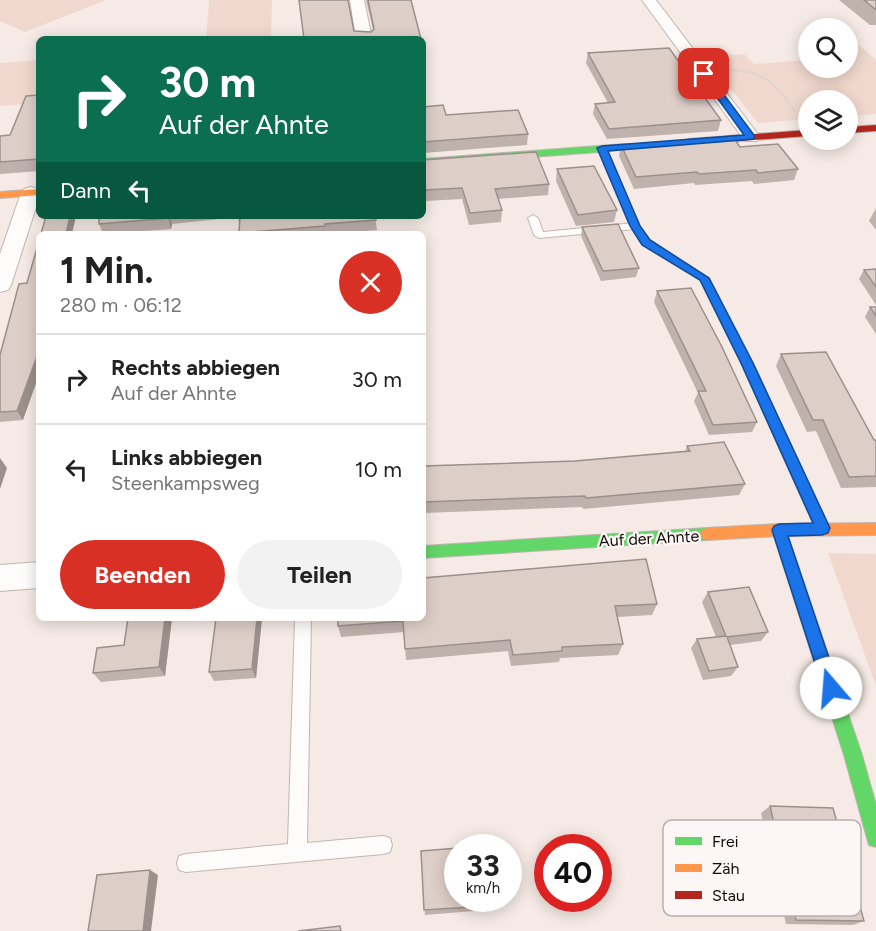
<!DOCTYPE html>
<html lang="de">
<head>
<meta charset="utf-8">
<style>
	body { margin:0; font-family:Figtree,sans-serif; background:#f2f2f2; color:#222; height:100vh; display:flex; flex-direction:column; font-size:22px; white-space:nowrap }
	* { box-sizing:border-box; margin:0 }
	p { font-size:20px; color:#767676 }
	.icon { flex:none; width:33px; height:33px; fill:none; stroke:currentColor; stroke-width:2; stroke-linecap:round; stroke-linejoin:round }
	.map { position:relative; flex:1; overflow:hidden }
	.details { position:absolute; left:36px; top:231px; width:390px; height:390px; display:flex; flex-direction:column; background:#fff; border-radius:9px; box-shadow:0 3px 15px #0003 }
	.details>* { flex:none }
	.guide { position:absolute; left:36px; top:36px; width:390px; height:183px; border-radius:9px; box-shadow:0 3px 15px #0003; background:#0b6e4f; color:#fff; overflow:hidden }
	.controls { position:absolute; left:798px; top:18px; display:grid; gap:12px }
	.controls a { display:grid; place-items:center; width:60px; height:60px; border-radius:50%; background:#fff; box-shadow:0 3px 15px #0003; font-size:30px }
	.speed { position:absolute; left:444px; top:834px; display:flex; gap:12px; font-size:30px; font-weight:700; text-align:center }
	.speed>* { display:grid; place-content:center; width:78px; height:78px; border-radius:50%; background:#fff; box-shadow:0 3px 15px #0003; line-height:1 }
	.speed small { font-size:15px; font-weight:400 }
	.speed .limit { border:9px solid #d22; background:#fff; color:#111 }
	.pin { position:absolute; display:grid; place-items:center; width:51px; height:51px; color:#fff; margin:-26px; border-radius:12px; box-shadow:0 3px 9px #0006 }
	.me { position:absolute; width:66px; margin:-33px; rotate:342deg; stroke-linejoin:round; filter:drop-shadow(0 0 4px #0008) }
	.turn { display:flex; align-items:center; gap:21px; height:126px; padding:0 24px; font-size:27px }
	.turn .icon { width:78px; height:78px; stroke-width:2.5 }
	.turn b { display:block; font-size:42px; line-height:51px }
	.then { display:flex; align-items:center; height:57px; padding:0 24px; background:#0003; gap:12px; font-size:22px }
	.round { display:grid; place-items:center; flex:none; width:63px; height:63px; border-radius:32px; background:#f2f2f2 }
	.head { display:flex; align-items:center; justify-content:space-between; height:102px; padding:0 24px }
	h1 { font-size:36px; font-weight:700; line-height:45px }
	.action { display:flex; gap:12px; margin-top:auto; padding:12px 24px }
	.action a { flex:1; height:69px; border-radius:36px; background:#d93025; color:#fff; font-size:24px; font-weight:700; line-height:69px; text-align:center }
	.action a+a { background:#f2f2f2; color:#222 }
	ul { padding:0; list-style:none }
	li { display:flex; align-items:center; gap:18px; height:90px; padding:0 24px; border-top:2px solid #e0e0e0 }
	li div { flex:1 }
	li b { display:block; font-size:22px }
	li em { font-style:normal }
	.map>svg:first-child { display:block }
	.green { fill:#f1d8ce }
	.lines { fill:none; stroke-linecap:round; stroke-linejoin:round }
	.lane-casing { stroke:#bfb6b2; stroke-width:2 }
	.street-casing { stroke:#bfb6b2; stroke-width:2 }
	.fast-casing { stroke:#bfb6b2; stroke-width:2 }
	.slow-casing { stroke:#bfb6b2; stroke-width:2 }
	.jam-casing { stroke:#bfb6b2; stroke-width:2 }
	.path { stroke:#d2cfce; stroke-width:2; stroke-dasharray:1.5 1.5; stroke-linecap:butt }
	.lane { fill:#fefcfb; fill-rule:evenodd }
	.street { fill:#fefcfb; fill-rule:evenodd }
	.fast { fill:#63d668; fill-rule:evenodd }
	.slow { fill:#ff974d; fill-rule:evenodd }
	.jam { fill:#b3261e; fill-rule:evenodd }
	.wall { fill:#bfb1ac }
	.shaded-wall { fill:#9b908c }
	.building { fill:#decec8; stroke:#9b908c; stroke-width:1.5 }
	.route { fill:#1a73e8; stroke:#114b97; stroke-width:1.5 }
	.labels { text-anchor:middle; stroke-width:4.5; stroke-linejoin:round; paint-order:stroke }
	.street-label { font-size:16px; fill:#110a07; stroke:#fcf7f6 }
	.key { fill:#fcf7f6; stroke:#b6b0ae; stroke-width:1.5 }
	.key-label { font-size:16px; fill:#110a07 }
</style>
</head>
<body>
<div class="map">
<svg width="876" height="931" viewBox="0 0 876 931">
	<rect width="100%" height="100%" fill="#f5eae5"/>
	<g class="green">
		<polygon points="0,0 106,0 25,32 0,21"/>
		<polygon points="209,0 272,0 271,39 206,39"/>
		<polygon points="848,44 858,44 876,60 876,114 848,116 848,100 808,100 808,119 758,123 706,57 744,54 754,64 808,60 808,68 848,68"/>
		<polygon points="39,60 39,103 0,106 0,63"/>
		<polygon points="828,553 876,554 876,686"/>
	</g>
	<g class="lines">
		<g class="lane-casing">
			<g id="lane">
				<polygon points="533,215 538,218 543,232 635,223 640,226 635,229 539,238 534,235 528,218"/>
				<polygon points="295,618 311,618 307,843 383,836 390,838 392,845 390,852 383,854 186,872 179,870 177,863 179,856 186,854 288,844"/>
			</g>
		</g>
		<g class="street-casing">
			<g id="street">
				<polygon points="350,0 364,0 372,39 356,39"/>
				<polygon points="642,0 656,0 757,133 760,137 757,141 745,141"/>
				<polygon points="31,187 38,189 39,198 11,285 8,290 0,292 0,254 21,193 24,189"/>
				<polygon points="39,562 39,588 0,591 0,565"/>
			</g>
		</g>
		<g class="fast-casing">
			<g id="fast">
				<polygon points="625,144 630,147 628,149 607,151 640,226 650,240 709,278 753,363 829,528 827,532 822,534 817,532 741,363 700,280 642,244 630,226 599,152 423,165 423,159"/>
				<polygon points="779,524 784,526 786,530 862,755 876,805 876,847 869,845 867,838 844,755 772,530 774,526"/>
				<polygon points="707,528 712,530 714,534 712,538 707,540 423,558 423,546"/>
			</g>
		</g>
		<g class="slow-casing">
			<g id="slow">
				<polygon points="39,189 39,195 0,198 0,192"/>
				<polygon points="876,523 876,535 779,536 707,540 702,538 700,534 702,530 707,528 779,524"/>
			</g>
		</g>
		<g class="jam-casing">
			<g id="jam">
				<polygon points="876,125 876,131 848,133 848,127"/>
				<polygon points="808,130 808,136 688,145 683,142 688,139"/>
			</g>
		</g>
		<path class="path" d="M 728,70 C 764,71 776,83 795,112"/>
		<use href="#lane" class="lane"/>
		<use href="#street" class="street"/>
		<use href="#fast" class="fast"/>
		<use href="#slow" class="slow"/>
		<use href="#jam" class="jam"/>
	</g>
	<g class="wall">
		<polygon points="366,0 411,0 421,39 304,39 354,31 371,32 373,30"/>
		<polygon points="839,0 876,0 876,25 870,25"/>
		<polygon points="588,53 721,120 718,131 607,139 593,114 595,104 608,103 586,63"/>
		<polygon points="39,95 39,171 0,174 0,136 10,135"/>
		<polygon points="423,107 446,115 528,134 527,145 423,153"/>
		<polygon points="621,145 740,147 798,169 794,180 754,184 752,181 695,185 694,183 634,189 619,156"/>
		<polygon points="423,160 549,184 548,195 498,199 502,210 501,222 469,225 462,199 425,201 423,192"/>
		<polygon points="557,169 617,210 614,222 576,226 556,181"/>
		<polygon points="876,208 876,230 869,221"/>
		<polygon points="99,216 375,216 377,230 332,234 239,234 239,224 238,217 172,224 171,229 103,234 99,224"/>
		<polygon points="582,227 639,268 636,277 601,281 581,236"/>
		<polygon points="876,269 876,305 859,279 864,270"/>
		<polygon points="657,291 757,422 752,432 709,435 694,401 698,393 654,302"/>
		<polygon points="870,307 876,307 876,334 865,317"/>
		<polygon points="781,354 874,440 876,440 876,487 841,488 816,431 807,432 776,366"/>
		<polygon points="0,355 23,420 0,422"/>
		<polygon points="687,446 745,484 739,495 583,509 582,507 423,513 423,466 575,461 685,452"/>
		<polygon points="708,592 768,632 761,641 730,645 738,667 731,676 703,680 691,648 697,639 716,637 702,602"/>
		<polygon points="657,604 652,615 617,617 623,644 618,655 560,658 559,662 511,666 508,651 406,660 404,632 341,637 338,626 338,618"/>
		<polygon points="128,618 172,618 165,676 101,682 93,673 124,645"/>
		<polygon points="216,618 262,618 256,678 214,681 209,672"/>
		<polygon points="770,806 864,921 853,925 786,924 761,813"/>
		<polygon points="421,851 487,906 486,910 425,915"/>
	</g>
	<g class="shaded-wall">
		<polygon points="70,216 76,216 72,234 66,234"/>
		<polygon points="168,216 169,216 172,224 171,229"/>
		<polygon points="39,351 39,375 23,420 17,411"/>
		<polygon points="0,458 7,468 0,489"/>
		<polygon points="165,618 172,618 165,676 159,667"/>
		<polygon points="257,618 262,618 256,678 252,669"/>
		<polygon points="150,870 158,875 151,931 143,931"/>
	</g>
	<g class="building">
		<polygon points="299,0 348,0 354,31 371,32 374,29 368,0 411,0 421,39 304,39"/>
		<polygon points="864,0 876,0 876,10"/>
		<polygon points="669,48 721,120 609,129 595,104 615,102 588,53"/>
		<polygon points="39,95 39,159 0,162 0,136 10,135 26,96"/>
		<polygon points="443,105 446,115 518,110 528,134 423,142 423,107"/>
		<polygon points="733,137 740,147 778,144 798,169 758,173 756,170 699,174 697,172 636,177 621,145"/>
		<polygon points="536,152 549,184 495,189 502,210 470,213 462,188 425,190 423,181 423,160"/>
		<polygon points="594,166 617,210 578,215 557,169"/>
		<polygon points="46,216 70,216 66,234 41,234"/>
		<polygon points="99,216 168,216 168,218 99,224"/>
		<polygon points="240,216 375,216 376,220 325,224 325,226 239,233"/>
		<polygon points="618,224 639,268 603,271 582,227"/>
		<polygon points="39,241 39,351 17,411 0,412 0,355 19,284 27,283"/>
		<polygon points="876,269 876,287 864,270"/>
		<polygon points="691,288 722,347 757,422 713,425 698,391 706,391 657,291"/>
		<polygon points="870,307 876,307 876,316"/>
		<polygon points="826,352 874,440 876,440 876,476 849,477 823,420 813,420 781,354"/>
		<polygon points="724,442 745,484 586,498 585,496 423,502 423,466 575,461 690,451 687,446"/>
		<polygon points="646,559 657,604 615,606 623,644 562,647 562,651 513,655 510,640 405,649 403,621 338,626 338,618 423,618 423,578"/>
		<polygon points="749,587 768,632 727,637 738,667 709,671 697,639 726,636 708,592"/>
		<polygon points="128,618 165,618 159,667 93,673 97,648 124,645"/>
		<polygon points="216,618 257,618 252,669 209,672"/>
		<polygon points="770,806 833,808 864,921 796,920"/>
		<polygon points="458,848 458,898 487,898 487,906 424,910 421,851"/>
		<polygon points="150,870 143,931 88,931 97,875"/>
		<polygon points="340,926 341,931 298,931"/>
	</g>
	<polygon class="route" points="701,72 707,72 754,135 754,139 608,151 640,226 650,240 709,278 753,363 830,528 828,533 822,535 788,536 839,688 837,693 831,696 825,693 823,688 772,530 774,526 779,524 813,523 741,363 700,280 642,245 630,226 597,148 602,146 744,135 700,74"/>
	<g class="labels">
		<g class="street-label">
			<text transform="translate(649 538) rotate(-3)" y="6">Auf der Ahnte</text>
		</g>
	</g>
	<rect x="663" y="820" width="198" height="96" rx="9" class="key"/>
	<rect x="675" y="837" width="27" height="8" fill="#63d668"/>
	<rect x="675" y="864" width="27" height="8" fill="#ff974d"/>
	<rect x="675" y="891" width="27" height="8" fill="#b3261e"/>
	<g class="key-label">
		<text x="712" y="847">Frei</text>
		<text x="712" y="874">Zäh</text>
		<text x="712" y="901">Stau</text>
	</g>
</svg>
<div class="controls">
<a><svg class="icon" aria-label="search" viewBox="0 0 24 24"><circle cx="10" cy="10" r="6"/><path d="M15 15l6 6"/></svg></a>
<a><svg class="icon" aria-label="layers" viewBox="0 0 24 24"><path d="M12 4l9 5-9 5-9-5zM3 14l9 5 9-5"/></svg></a>
</div>
<div class="speed"><div>33<small>km/h</small></div><div class="limit">40</div></div>
<div class="pin" style="left:704px;top:74px;background:#d93025"><svg class="icon" aria-label="arrive" viewBox="0 0 24 24"><path d="M6 21V4h12l-3 4 3 4H6"/></svg></div>
<svg class="me" style="left:831px;top:688px" viewBox="-20 -20 40 40"><circle r="19" fill="#fff"/><path d="M0-13L10 11 0 6-10 11z" fill="#1a73e8"/></svg>
<div class="guide">
<div class="turn"><svg class="icon" aria-label="right" viewBox="0 0 24 24"><path d="M7 20v-9h11M14 6l5 5-5 5"/></svg><div><b>30 m</b>Auf der Ahnte</div></div>
<div class="then">Dann<svg class="icon" aria-label="left" viewBox="0 0 24 24"><path d="M17 20v-9H6M10 6l-5 5 5 5"/></svg></div>
</div>
<section class="details">
<div class="head"><div><h1>1 Min.</h1><p>280 m · 06:12</p></div><a class="round" style="background:#d93025;color:#fff"><svg class="icon" aria-label="close" viewBox="0 0 24 24"><path d="M6 6l12 12M18 6L6 18"/></svg></a></div>
<ul>
<li><svg class="icon" aria-label="right" viewBox="0 0 24 24"><path d="M7 20v-9h11M14 6l5 5-5 5"/></svg><div><b>Rechts abbiegen</b><p>Auf der Ahnte</p></div><em>30 m</em></li>
<li><svg class="icon" aria-label="left" viewBox="0 0 24 24"><path d="M17 20v-9H6M10 6l-5 5 5 5"/></svg><div><b>Links abbiegen</b><p>Steenkampsweg</p></div><em>10 m</em></li>
</ul>
<div class="action"><a>Beenden</a><a>Teilen</a></div>
</section>
</div>
</body>
</html>
